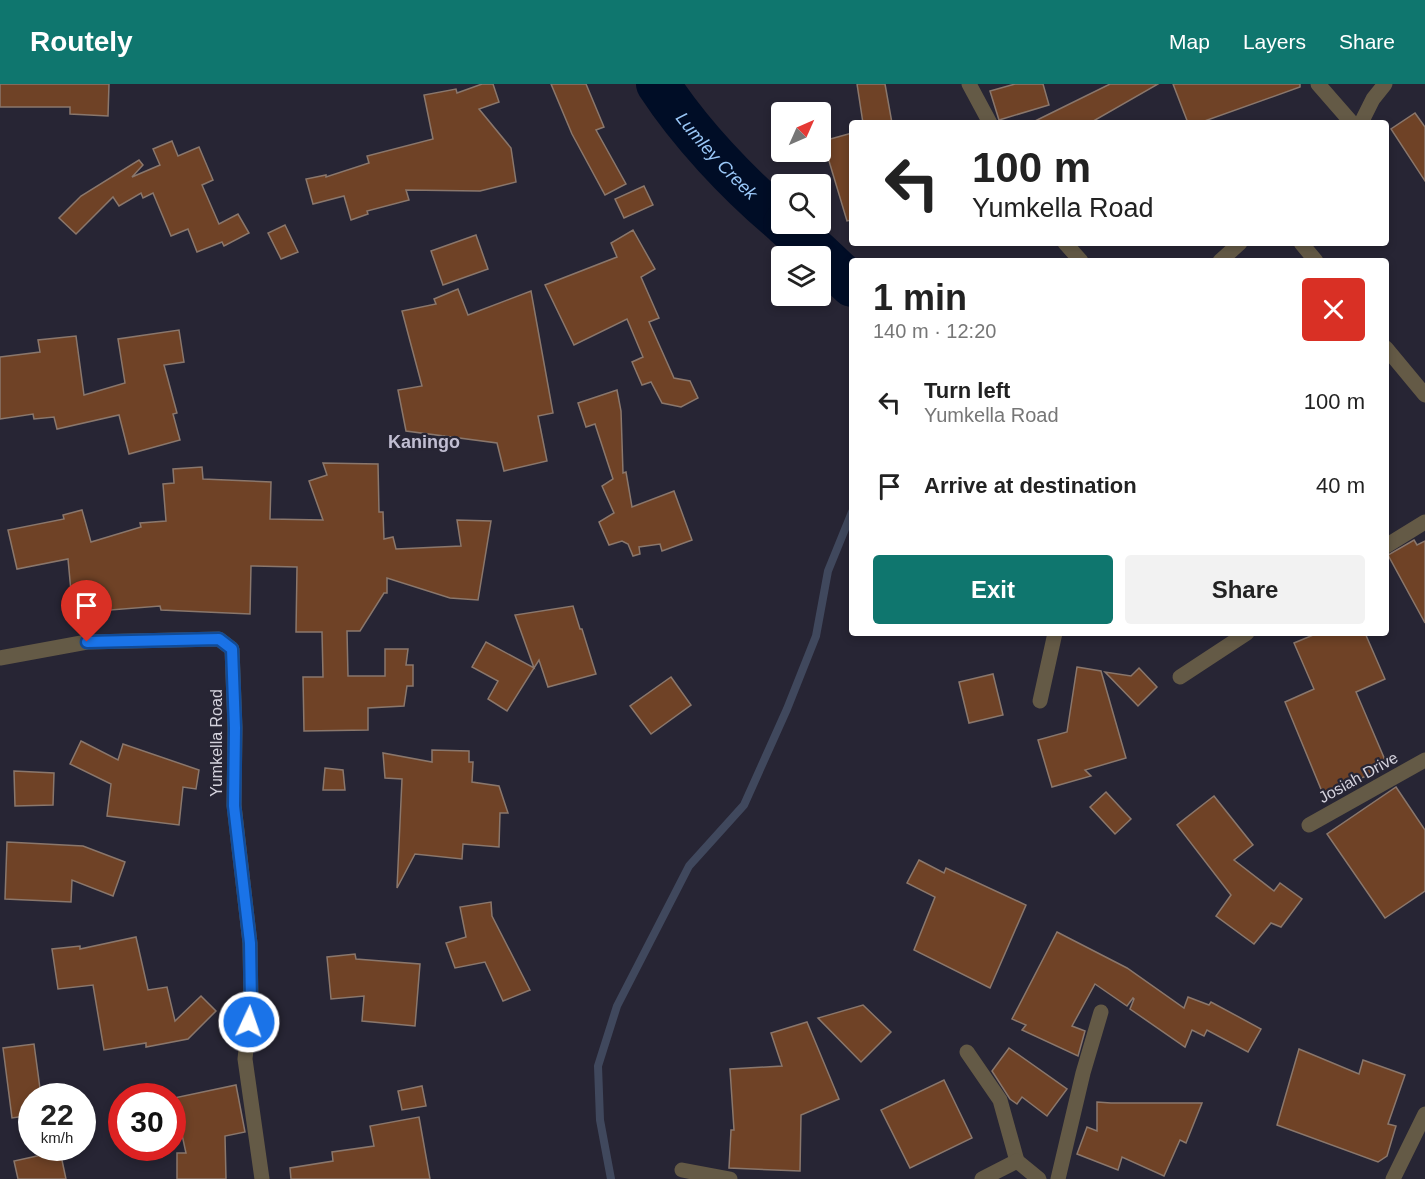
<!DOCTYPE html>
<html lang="en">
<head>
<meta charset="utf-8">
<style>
	body { margin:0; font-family:Helvetica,sans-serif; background:#f2f2f2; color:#222; height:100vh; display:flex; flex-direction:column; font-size:22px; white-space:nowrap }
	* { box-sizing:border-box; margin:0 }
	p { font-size:20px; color:#767676 }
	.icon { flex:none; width:33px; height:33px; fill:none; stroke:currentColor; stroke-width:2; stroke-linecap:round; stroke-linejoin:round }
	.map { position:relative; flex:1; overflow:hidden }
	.sheet { position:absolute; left:849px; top:174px; width:540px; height:378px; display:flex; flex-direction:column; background:#fff; border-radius:6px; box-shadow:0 3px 9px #0003 }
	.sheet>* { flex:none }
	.guide { position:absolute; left:849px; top:36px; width:540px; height:126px; border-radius:6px; box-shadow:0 3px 9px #0003; background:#fff; color:#222; overflow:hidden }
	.needle { width:39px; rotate:45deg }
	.buttons { position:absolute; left:771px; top:18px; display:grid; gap:12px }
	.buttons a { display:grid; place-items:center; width:60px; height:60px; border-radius:6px; background:#fff; box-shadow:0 3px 9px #0003; font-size:30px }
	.speed { position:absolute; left:18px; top:999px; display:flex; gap:12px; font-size:30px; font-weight:700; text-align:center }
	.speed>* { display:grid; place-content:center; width:78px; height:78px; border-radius:50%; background:#fff; box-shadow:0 3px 9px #0003; line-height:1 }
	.speed small { font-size:15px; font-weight:400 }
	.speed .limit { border:9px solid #d22; background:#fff; color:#111 }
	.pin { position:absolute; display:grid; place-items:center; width:51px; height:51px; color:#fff; margin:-62px -26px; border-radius:50% 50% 50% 0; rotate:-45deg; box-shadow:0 0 6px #0007 }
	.pin .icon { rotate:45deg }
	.me { position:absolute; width:66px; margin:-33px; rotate:3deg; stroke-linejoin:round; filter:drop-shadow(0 0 4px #0008) }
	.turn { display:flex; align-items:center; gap:21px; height:126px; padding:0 24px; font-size:27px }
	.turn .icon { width:78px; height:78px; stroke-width:2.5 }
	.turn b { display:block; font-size:42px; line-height:51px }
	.round { display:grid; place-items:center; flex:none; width:63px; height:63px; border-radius:6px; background:#f2f2f2 }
	.overview { display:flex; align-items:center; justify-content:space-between; height:102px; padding:0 24px }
	h1 { font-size:36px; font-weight:800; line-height:45px }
	.primary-button { display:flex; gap:12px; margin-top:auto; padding:12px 24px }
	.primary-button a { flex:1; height:69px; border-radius:6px; background:#0f766e; color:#fff; font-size:24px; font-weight:800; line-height:69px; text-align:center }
	.primary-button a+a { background:#f2f2f2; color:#222 }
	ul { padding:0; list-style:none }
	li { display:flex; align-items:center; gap:18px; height:84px; padding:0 24px }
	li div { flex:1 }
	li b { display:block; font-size:22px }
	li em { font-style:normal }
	header { display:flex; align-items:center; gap:36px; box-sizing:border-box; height:84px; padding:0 30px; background:#0f766e; color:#fff }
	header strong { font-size:28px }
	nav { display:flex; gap:33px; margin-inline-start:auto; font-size:21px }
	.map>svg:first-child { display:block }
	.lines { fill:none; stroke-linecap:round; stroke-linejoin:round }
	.stream { stroke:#40485d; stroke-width:8 }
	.river { stroke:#000d26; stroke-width:44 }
	.building { fill:#6f4226; stroke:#8a776c; stroke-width:1.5 }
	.minor { stroke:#645a46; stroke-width:15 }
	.route-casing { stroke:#114b97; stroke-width:15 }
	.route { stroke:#1a73e8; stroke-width:10 }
	.labels { text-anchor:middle; stroke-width:4.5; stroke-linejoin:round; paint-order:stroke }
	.street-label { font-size:16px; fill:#d4d2dd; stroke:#272534 }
	.water-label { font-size:18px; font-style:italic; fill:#9ac8f8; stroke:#272534 }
	.neighbourhood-label { font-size:18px; font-weight:bold; fill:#c1bed2; stroke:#272534 }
</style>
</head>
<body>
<header>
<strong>Routely</strong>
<nav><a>Map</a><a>Layers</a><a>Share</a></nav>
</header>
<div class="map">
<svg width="1425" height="1095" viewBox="0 0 1425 1095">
	<rect width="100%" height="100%" fill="#272534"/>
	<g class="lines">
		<polyline class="stream" points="611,1095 600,1036 598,982 617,922 689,782 744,721 787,625 816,552 828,487 852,428"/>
		<g class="river">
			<path id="s1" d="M 658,0 C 690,49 737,99 782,137"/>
			<polyline points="785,140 817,168 852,201"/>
		</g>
	</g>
	<g class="building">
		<polygon points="0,0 109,0 108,32 70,30 70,23 0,23"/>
		<polygon points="482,0 493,0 499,18 479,25 511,64 516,98 480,107 406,106 409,116 367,127 368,130 351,136 344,112 313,120 306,95 326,91 326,93 369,79 367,72 433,55 424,11 456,5 457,9"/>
		<polygon points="551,0 586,0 604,43 596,46 626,100 605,111 572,50"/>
		<polygon points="857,0 885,0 892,39 863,39"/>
		<polygon points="1015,0 1043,0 1049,21 999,36 990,7"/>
		<polygon points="1110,0 1158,0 1090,39 1031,39"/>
		<polygon points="1173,0 1300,0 1300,3 1199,39 1188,39"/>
		<polygon points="1415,29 1425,43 1425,97 1391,45"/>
		<polygon points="852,49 852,136 847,137 823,57"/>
		<polygon points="172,57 178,72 199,63 213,96 202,101 219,140 238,130 249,149 224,162 222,158 197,168 188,145 171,152 153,109 143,114 141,109 119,122 113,113 76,150 59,134 81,112 139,76 143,81 132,93 160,81 153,65"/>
		<polygon points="644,102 653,121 624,134 615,115"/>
		<polygon points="285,141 298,168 281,175 268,149"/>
		<polygon points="633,146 655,185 641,193 659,234 649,238 674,294 690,297 698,314 681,323 662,319 651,298 642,301 632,278 643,273 627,235 574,261 545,201 617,173 611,159"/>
		<polygon points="476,151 488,185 443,201 431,167"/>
		<polygon points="458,205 468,231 531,207 553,329 538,332 547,377 504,387 497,359 406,347 398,306 422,302 402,227 436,220 434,215"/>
		<polygon points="179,246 184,278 164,281 177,329 173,330 180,356 129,370 119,331 57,345 54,333 34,335 33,330 0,335 0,273 40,268 38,256 76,252 84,311 125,299 118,255"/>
		<polygon points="617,306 621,327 623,389 626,388 632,423 674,407 692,456 662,467 660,460 639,463 640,470 633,472 628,460 622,457 609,461 599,438 614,429 602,402 613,395 595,340 586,343 578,319"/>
		<polygon points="323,379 378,380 379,428 383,428 384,455 393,453 396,465 461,462 457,436 491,437 478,516 450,514 387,494 387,509 384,509 360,547 347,547 348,592 385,592 385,565 408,565 406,581 413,581 413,602 407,602 404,622 368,624 368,646 304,647 303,593 323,593 322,548 296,548 297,483 251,482 250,530 161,526 160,522 73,529 68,475 17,485 8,446 64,435 63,431 82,426 91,458 141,443 140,439 166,437 163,400 174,399 173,385 202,383 203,395 271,398 270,435 323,436 309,397 327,391"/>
		<polygon points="1414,456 1417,461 1425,457 1425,539 1388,471"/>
		<polygon points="573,522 580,545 582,545 596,590 548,603 539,576 507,627 488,615 498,597 472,583 486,558 534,584 515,531"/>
		<polygon points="1318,549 1365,549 1385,595 1356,608 1388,683 1323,710 1285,618 1314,605 1294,559"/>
		<polygon points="1077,583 1101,587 1126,674 1085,686 1091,692 1052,703 1038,656 1067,648"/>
		<polygon points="1139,584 1157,603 1138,622 1105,588 1131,592"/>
		<polygon points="993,590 1003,631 969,639 959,598"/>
		<polygon points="671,593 691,621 651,650 630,622"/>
		<polygon points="81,657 118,676 123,660 199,686 196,705 183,703 179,741 107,732 111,700 70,680"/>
		<polygon points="432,666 469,667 469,678 473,678 472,698 499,702 508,729 500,729 499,763 463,760 462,775 415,770 397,804 402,695 385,694 383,669 432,678"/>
		<polygon points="325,684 343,686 345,706 323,706"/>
		<polygon points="14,687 54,689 53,721 15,722"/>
		<polygon points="1396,703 1425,746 1425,807 1385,834 1327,750"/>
		<polygon points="1106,708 1131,735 1115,750 1090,723"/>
		<polygon points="1214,712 1253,761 1234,776 1274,807 1280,799 1302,815 1281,843 1271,839 1254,860 1216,832 1231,811 1177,741"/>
		<polygon points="7,758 83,762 125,778 113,812 72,796 71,818 5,815"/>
		<polygon points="919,776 944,789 946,784 1026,821 990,904 914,866 935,813 907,799"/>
		<polygon points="491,818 492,832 530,906 503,917 485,878 455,884 446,859 466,853 460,823"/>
		<polygon points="1057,848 1127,884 1184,924 1188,913 1209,921 1211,918 1261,945 1248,968 1207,946 1204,952 1192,946 1185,963 1130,925 1134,915 1133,914 1127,922 1095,900 1072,942 1085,947 1078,972 1022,946 1026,941 1012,935"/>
		<polygon points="136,853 148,906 167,903 175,937 201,912 216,927 188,955 146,963 146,959 104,966 93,901 58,905 52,865 80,862 80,865"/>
		<polygon points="355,870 356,875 420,880 415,942 362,937 364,912 331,915 327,873"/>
		<polygon points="863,921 891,948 861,978 818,934"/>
		<polygon points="807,938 839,1015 801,1031 800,1087 729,1084 731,1046 734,1046 730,985 782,982 771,949"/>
		<polygon points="34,960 41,1012 32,1012 32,1031 12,1034 3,964"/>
		<polygon points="1009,964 1067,1005 1047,1032 1022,1013 1017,1020 1010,1015 992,987"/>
		<polygon points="1299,965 1359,990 1363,976 1405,991 1388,1040 1396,1042 1387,1072 1378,1078 1277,1041"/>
		<polygon points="944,996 972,1054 910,1084 881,1026"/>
		<polygon points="236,1001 245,1048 225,1052 226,1095 177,1095 177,1069 186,1069 174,1014"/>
		<polygon points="422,1002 426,1022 402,1026 398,1007"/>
		<polygon points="1097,1018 1111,1019 1202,1019 1186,1059 1180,1056 1164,1092 1122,1073 1118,1086 1077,1070 1087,1043 1097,1047"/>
		<polygon points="419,1033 430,1095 291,1095 290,1084 333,1077 332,1068 374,1062 370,1042"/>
		<polygon points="60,1067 66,1095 18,1095 14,1077"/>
	</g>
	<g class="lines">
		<g class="minor">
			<polyline points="969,0 990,39"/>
			<polyline points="1318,0 1352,39"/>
			<polyline points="1361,39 1373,15 1385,0"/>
			<polyline points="1065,159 1081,177"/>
			<polyline points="1301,159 1316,177"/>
			<polyline points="1220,177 1240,159"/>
			<polyline points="1386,264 1425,311"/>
			<polyline points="1386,462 1425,438"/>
			<polyline points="0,574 87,558 219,555 232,565 235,644 234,721 250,859 251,920 245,975 262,1095"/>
			<polyline points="1180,593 1247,549"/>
			<polyline points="1040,617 1055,549"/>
			<polyline points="1309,741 1425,676"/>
			<polyline points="967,968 1000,1016 1017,1077"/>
			<polyline points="682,1086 730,1095"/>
			<polyline points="982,1095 1017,1077 1039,1095"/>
			<polyline points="1058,1095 1083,989 1101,928"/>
			<polyline points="1393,1095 1425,1030"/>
		</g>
	</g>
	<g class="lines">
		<g class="route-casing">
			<polyline id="route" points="87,558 219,555 232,565 235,644 234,722 250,859 251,920 249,938"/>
		</g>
		<use href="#route" class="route"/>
	</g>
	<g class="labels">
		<g class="street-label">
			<text transform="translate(216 659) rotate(-90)" y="6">Yumkella Road</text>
			<text transform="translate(1358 693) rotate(-29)" y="6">Josiah Drive</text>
		</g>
		<g class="water-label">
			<text dy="6" stroke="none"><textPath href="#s1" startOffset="93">Lumley Creek</textPath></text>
		</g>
		<g class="neighbourhood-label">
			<text x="424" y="364">Kaningo</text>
		</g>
	</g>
</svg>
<div class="buttons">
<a><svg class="needle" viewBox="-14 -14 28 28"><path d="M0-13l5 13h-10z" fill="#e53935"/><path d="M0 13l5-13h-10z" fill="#767676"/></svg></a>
<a><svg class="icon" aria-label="search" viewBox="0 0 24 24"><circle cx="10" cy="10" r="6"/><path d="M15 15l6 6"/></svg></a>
<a><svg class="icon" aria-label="layers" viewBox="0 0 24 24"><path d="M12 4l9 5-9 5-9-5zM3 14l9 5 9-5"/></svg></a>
</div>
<div class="speed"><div>22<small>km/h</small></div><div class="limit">30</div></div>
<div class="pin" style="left:87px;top:558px;background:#d93025"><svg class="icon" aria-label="arrive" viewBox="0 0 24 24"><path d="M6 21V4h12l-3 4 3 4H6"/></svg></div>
<svg class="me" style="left:249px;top:938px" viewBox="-20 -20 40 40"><circle r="17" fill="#1a73e8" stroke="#fff" stroke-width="3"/><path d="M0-11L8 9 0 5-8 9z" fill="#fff"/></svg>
<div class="guide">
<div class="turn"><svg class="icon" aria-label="left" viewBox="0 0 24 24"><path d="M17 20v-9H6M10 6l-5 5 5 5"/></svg><div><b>100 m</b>Yumkella Road</div></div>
</div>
<section class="sheet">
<div class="overview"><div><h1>1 min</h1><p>140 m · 12:20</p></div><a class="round" style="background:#d93025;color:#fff"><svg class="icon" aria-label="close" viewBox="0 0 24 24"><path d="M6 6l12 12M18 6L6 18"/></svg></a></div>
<ul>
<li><svg class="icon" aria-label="left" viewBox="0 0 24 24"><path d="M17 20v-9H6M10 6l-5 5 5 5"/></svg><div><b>Turn left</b><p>Yumkella Road</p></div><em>100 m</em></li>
<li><svg class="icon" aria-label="arrive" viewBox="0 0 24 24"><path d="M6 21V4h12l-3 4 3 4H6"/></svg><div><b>Arrive at destination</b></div><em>40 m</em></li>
</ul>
<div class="primary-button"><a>Exit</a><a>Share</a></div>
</section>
</div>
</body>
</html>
